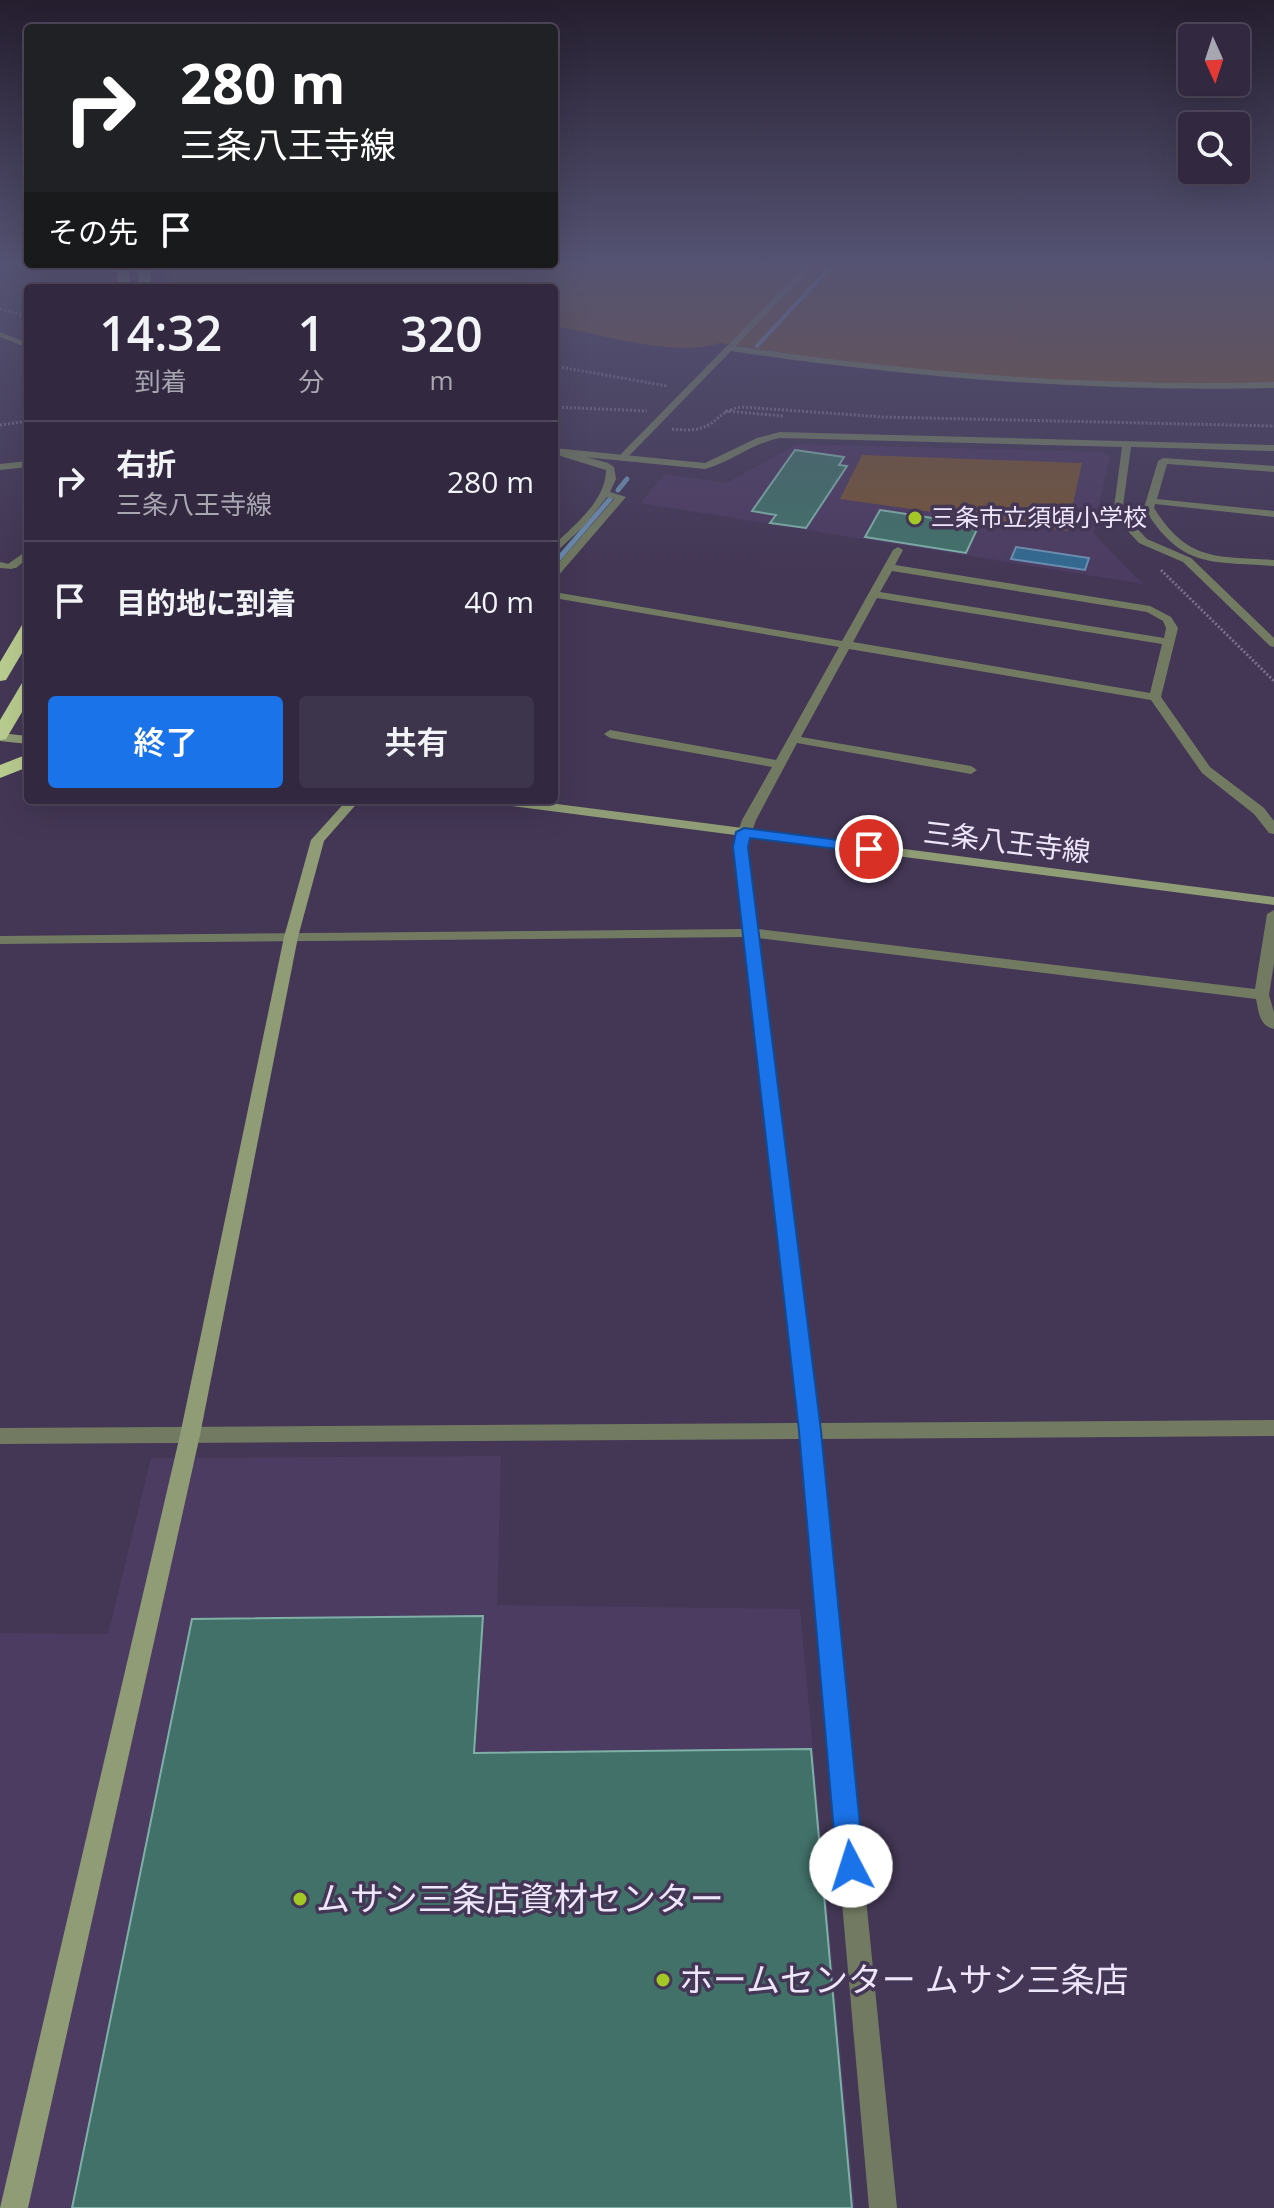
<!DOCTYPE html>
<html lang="ja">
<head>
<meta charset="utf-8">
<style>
	body { margin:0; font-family:"Open Sans","Noto Sans JP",sans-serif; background:#3d354b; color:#f1f3f6; height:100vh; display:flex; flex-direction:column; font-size:30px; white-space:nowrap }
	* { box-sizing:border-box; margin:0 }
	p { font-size:26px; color:#a8a6b1 }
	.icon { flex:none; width:44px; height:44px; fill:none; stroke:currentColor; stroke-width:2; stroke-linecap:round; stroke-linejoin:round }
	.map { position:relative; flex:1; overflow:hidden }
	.sheet { position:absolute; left:24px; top:284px; width:534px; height:520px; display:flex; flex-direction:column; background:#322940; border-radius:8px; box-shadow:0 8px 32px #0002,0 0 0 2px #4d4559 }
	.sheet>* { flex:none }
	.banner { position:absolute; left:24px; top:24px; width:534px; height:244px; border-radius:8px; box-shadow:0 8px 32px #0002,0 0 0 2px #4d4559; background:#202124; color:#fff; overflow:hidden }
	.needle { width:52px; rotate:177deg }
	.controls { position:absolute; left:1178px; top:24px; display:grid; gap:16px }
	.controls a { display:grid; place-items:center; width:72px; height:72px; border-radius:8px; background:#322940; box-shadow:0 8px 32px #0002,0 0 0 2px #4d4559; font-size:40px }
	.pin { position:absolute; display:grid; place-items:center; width:68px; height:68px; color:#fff; margin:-34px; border:4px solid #fff; border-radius:50%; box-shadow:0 2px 8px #0007 }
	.me { position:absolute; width:88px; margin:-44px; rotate:355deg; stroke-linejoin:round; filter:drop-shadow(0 0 6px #0008) }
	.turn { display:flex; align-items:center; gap:28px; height:168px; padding:0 24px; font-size:36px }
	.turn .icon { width:104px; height:104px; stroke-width:2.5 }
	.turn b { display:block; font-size:56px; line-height:68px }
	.then { display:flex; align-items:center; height:76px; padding:0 24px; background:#0003; gap:16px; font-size:30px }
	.eta { display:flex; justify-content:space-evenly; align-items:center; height:136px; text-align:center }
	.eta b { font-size:48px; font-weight:600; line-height:56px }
	.action { display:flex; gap:16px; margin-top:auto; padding:16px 24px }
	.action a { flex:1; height:92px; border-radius:8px; background:#1a73e8; color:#fff; font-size:32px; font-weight:600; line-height:92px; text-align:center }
	.action a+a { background:#3d354b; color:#f1f3f6 }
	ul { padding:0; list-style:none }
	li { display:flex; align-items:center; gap:24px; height:120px; padding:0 24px; border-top:2px solid #4d4559 }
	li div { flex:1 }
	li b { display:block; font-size:30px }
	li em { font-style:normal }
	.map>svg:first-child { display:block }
	.built { fill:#4c3c61 }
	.green { fill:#735438 }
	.water { fill:#336990; stroke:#6b8eb0; stroke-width:2 }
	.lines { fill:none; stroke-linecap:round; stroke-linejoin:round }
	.stream-far1 { stroke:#6b8eb0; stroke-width:4 }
	.stream { stroke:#6b8eb0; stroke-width:5 }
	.building { fill:#42716a; stroke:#7fb0a8; stroke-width:2 }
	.path { stroke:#7a6f8a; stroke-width:3; stroke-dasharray:2 2; stroke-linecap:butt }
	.lane { fill:#727b62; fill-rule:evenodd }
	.street { fill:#727b62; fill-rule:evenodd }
	.secondary { fill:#8f9c75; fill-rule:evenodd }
	.highway { fill:#bacd90; fill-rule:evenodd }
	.route { fill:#1a73e8; stroke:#114b97; stroke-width:2 }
	.poi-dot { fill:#a3c826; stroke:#433755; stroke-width:3 }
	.labels { text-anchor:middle; stroke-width:7; stroke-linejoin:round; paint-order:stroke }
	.far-poi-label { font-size:24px; fill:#eee6fa; stroke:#433755; text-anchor:start }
	.street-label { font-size:28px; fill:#eee6fa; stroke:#433755 }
	.near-poi-label { font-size:34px; fill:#eee6fa; stroke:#433755; text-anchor:start }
</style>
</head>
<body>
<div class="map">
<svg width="1274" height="2208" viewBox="0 0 1274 2208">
	<rect width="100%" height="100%" fill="#433755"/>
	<g class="built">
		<polygon points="797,444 1103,452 1110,456 1093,533 1143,584 640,503 665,474 727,483"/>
		<polygon points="501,1456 497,1605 800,1609 855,2208 0,2208 0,1633 108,1634 151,1458"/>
	</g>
	<g class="green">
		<path d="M 554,261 L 1274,261 L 1274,383 L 1148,386 L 907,372 L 720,343 C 675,358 601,334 554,326 L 554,288 L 291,288 L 243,282 L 172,283 L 169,264 L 554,264 Z"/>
		<polygon points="862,455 1082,463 1067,531 840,499"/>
	</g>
	<polygon class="water" points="1016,547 1089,558 1085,570 1011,559"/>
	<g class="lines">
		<polyline class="stream-far1" points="757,346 836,261"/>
		<g class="stream">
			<polyline points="618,490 627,479"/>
			<polyline points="554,564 610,499"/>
		</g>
	</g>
	<g class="building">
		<polygon points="795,450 844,457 839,465 847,466 806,528 770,523 776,515 752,511"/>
		<polygon points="880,510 979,525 966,553 865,537"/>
		<polygon points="483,1616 474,1753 811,1749 852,2208 72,2208 192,1619"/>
	</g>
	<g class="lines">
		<g class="path">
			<polyline points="167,269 169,288"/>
			<polyline points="0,309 28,316"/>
			<polyline points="554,366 667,386"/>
			<polyline points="554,407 647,411"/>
			<polyline points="725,411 783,416"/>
			<polyline points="0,425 28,421"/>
			<path d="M 672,429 C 720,435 711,411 742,407 L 883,417 L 1274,426"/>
			<polyline points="1161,570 1274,681"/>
		</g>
		<g class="lane">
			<path d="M 810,261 L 818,261 L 736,346 C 915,373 1093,387 1274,382 L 1274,388 C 1091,392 912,378 731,351 L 627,458 L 621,458 L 621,454 Z"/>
			<polygon points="0,332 28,343 28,348 0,337"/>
			<path d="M 554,448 L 608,463 L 614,467 L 616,479 L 610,492 L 626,497 L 558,576 L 554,577 L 554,568 L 614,499 L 607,497 L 584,526 L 554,554 L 554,545 C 574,525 606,501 606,470 L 554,454 Z"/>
			<polygon points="0,562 17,566 12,569 0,568"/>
		</g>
		<g class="street">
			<path d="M 780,432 L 1274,445 L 1274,451 L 1131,447 L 1122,513 L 1147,539 L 1191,558 L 1274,638 L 1274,647 L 1270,646 L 1183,562 L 1139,543 L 1113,515 L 1122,447 L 780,438 C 753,443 731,462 705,469 L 554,454 L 554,448 L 705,463 L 757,438 Z"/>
			<path d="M 1163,458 L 1274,466 L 1274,472 L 1167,464 L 1157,499 L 1274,511 L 1274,517 L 1155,504 L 1154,508 C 1188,562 1216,556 1274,560 L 1274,566 C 1209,561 1182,569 1144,508 L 1158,461 Z"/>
			<polygon points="28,461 28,467 0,470 0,464"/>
			<path d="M 898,547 L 903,550 L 895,565 L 1150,606 L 1171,617 L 1178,628 L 1161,697 L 1210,767 L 1264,808 L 1274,821 L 1274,834 L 1269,833 L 1254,814 L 1202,773 L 1151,700 L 849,649 L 801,737 L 971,766 L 977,770 L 971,774 L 797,743 L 756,820 L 747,847 L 757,929 L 1255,989 L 1267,914 L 1274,910 L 1274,963 L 1269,995 L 1274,1012 L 1274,1029 C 1259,1025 1259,1013 1256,999 L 758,938 L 819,1423 L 1274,1420 L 1274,1436 L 820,1439 L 897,2208 L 869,2208 L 801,1439 L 0,1444 L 0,1428 L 799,1423 L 744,937 L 0,944 L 0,936 L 743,929 L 733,847 L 742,820 L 772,767 L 610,738 L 604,734 L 610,730 L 776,760 L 839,647 L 554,598 L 554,592 L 842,641 L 893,550 ZM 892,571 L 1147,612 L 1163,621 L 1166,628 L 1164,638 L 880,592 ZM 877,598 L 1162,644 L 1150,693 L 853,642 Z"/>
			<polygon points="28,550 28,558 16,568 8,568 8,564"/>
		</g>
		<g class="secondary">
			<polygon points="0,733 28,736 28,744 0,741"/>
			<polygon points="347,800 360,800 324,841 298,937 200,1435 28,2208 0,2208 180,1435 284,937 311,840"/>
			<polygon points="490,800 526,800 1274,897 1274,905 496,804"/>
		</g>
		<g class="highway">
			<polygon points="117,264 129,264 130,288 118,288"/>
			<polygon points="138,264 150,264 151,288 139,288"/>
			<polygon points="28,624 28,643 6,680 0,681 0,662 22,625"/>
			<polygon points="28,682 28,702 6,739 0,740 0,720 22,683"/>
			<polygon points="28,754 28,767 0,778 0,765"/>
		</g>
	</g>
	<linearGradient id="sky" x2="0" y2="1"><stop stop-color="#251e2f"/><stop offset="0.46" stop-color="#555373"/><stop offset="1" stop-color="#555373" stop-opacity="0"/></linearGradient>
	<rect width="1274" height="570" fill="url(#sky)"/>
	<polygon class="route" points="744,828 869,844 876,849 869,853 750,838 748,847 821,1431 864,1866 860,1876 851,1880 841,1876 837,1866 799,1431 733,847 736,832"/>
	<g class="poi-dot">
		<circle cx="915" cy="518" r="8"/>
		<circle cx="300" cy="1899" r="8"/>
		<circle cx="663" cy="1980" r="8"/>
	</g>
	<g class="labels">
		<g class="far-poi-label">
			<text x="931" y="526">三条市立須頃小学校</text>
		</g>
		<g class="street-label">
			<text transform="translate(1007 842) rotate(7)" y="10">三条八王寺線</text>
		</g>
		<g class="near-poi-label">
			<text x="316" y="1911">ムサシ三条店資材センター</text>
			<text x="679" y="1992">ホームセンター ムサシ三条店</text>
		</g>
	</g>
</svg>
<div class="controls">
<a><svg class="needle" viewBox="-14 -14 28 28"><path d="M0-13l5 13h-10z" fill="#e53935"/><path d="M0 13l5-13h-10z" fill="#a8a6b1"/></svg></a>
<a><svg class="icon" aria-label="search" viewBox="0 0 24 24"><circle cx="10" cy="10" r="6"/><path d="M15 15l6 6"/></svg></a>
</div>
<div class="pin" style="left:869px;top:849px;background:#d93025"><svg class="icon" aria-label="arrive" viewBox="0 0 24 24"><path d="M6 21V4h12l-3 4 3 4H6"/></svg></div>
<svg class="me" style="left:851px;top:1866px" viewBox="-20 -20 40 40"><circle r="19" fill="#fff"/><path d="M0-13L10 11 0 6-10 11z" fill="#1a73e8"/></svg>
<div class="banner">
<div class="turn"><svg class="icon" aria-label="right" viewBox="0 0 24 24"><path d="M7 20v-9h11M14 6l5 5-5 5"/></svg><div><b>280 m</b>三条八王寺線</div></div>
<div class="then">その先<svg class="icon" aria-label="arrive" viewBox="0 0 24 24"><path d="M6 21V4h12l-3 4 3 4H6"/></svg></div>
</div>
<section class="sheet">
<div class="eta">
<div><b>14:32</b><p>到着</p></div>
<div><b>1</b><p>分</p></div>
<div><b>320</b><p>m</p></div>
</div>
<ul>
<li><svg class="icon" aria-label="right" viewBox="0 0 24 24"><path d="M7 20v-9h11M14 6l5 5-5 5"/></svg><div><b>右折</b><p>三条八王寺線</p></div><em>280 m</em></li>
<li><svg class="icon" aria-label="arrive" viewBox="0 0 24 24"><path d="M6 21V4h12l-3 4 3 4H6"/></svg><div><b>目的地に到着</b></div><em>40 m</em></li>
</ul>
<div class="action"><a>終了</a><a>共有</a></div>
</section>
</div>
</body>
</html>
